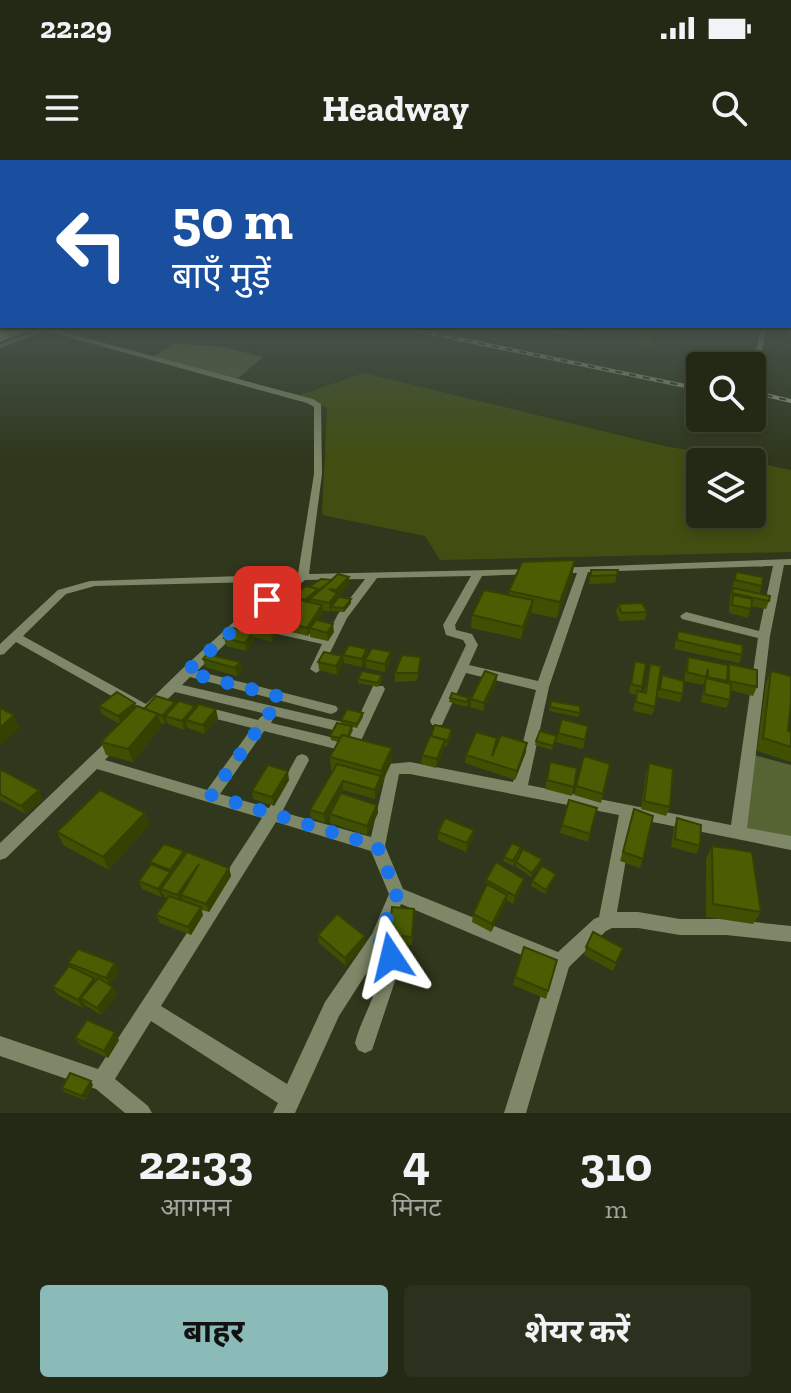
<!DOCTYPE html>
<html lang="hi">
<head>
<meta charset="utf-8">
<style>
	body { margin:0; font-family:"Zilla Slab","Noto Sans Devanagari",serif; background:#2b311e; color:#f1f3f6; height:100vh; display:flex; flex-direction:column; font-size:30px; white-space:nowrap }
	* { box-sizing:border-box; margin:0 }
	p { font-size:26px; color:#a3a6a0 }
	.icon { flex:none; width:44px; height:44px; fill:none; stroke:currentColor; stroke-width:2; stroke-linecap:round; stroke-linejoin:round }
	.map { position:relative; height:953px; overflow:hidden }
	.sheet { display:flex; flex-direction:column; background:#232915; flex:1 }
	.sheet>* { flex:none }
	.guide { position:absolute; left:0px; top:0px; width:792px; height:168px; box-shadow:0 4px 12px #0003,0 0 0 2px #404534; background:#1a4fa0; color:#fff; overflow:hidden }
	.fabs { position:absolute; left:686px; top:192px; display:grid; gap:16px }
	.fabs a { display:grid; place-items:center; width:80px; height:80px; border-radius:8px; background:#232915; box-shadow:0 4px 12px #0003,0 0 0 2px #404534; font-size:40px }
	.pin { position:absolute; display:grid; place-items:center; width:68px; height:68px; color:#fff; margin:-34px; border-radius:16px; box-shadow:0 4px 12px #0006 }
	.me { position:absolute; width:88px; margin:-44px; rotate:350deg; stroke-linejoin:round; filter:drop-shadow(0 0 6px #0008) }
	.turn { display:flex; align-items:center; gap:28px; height:168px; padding:0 40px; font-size:36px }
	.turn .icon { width:104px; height:104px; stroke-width:2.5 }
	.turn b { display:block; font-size:56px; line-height:68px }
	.eta { display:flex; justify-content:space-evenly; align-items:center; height:136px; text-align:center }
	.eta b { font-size:48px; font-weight:700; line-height:56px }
	.button { display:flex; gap:16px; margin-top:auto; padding:16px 40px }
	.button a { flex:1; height:92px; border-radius:8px; background:#8bbbb9; color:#111; font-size:32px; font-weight:700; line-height:92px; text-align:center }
	.button a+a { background:#2b311e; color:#f1f3f6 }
	.status { display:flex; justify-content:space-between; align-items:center; height:56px; padding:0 40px; background:#232915; direction:ltr }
	.status svg { height:22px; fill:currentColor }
	header { display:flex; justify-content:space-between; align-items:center; height:104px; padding:0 40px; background:#232915; font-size:36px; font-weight:700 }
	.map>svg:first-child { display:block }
	.green { fill:#566433 }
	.water { fill:#404e11 }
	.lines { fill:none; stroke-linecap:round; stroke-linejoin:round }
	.minor { fill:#7e8868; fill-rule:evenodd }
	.major { fill:#c8dc99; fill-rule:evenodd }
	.highway { fill:#e5fdac; fill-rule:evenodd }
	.rail-casing { stroke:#939984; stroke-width:4 }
	.rail { stroke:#2f371c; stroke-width:2; stroke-dasharray:7; stroke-linecap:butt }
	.wall { fill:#405003 }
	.shaded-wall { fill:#344102 }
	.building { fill:#4b5d03; stroke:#344102; stroke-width:2 }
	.route { stroke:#1a73e8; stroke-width:14; stroke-dasharray:0 25.2 }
</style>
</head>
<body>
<div class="status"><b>22:29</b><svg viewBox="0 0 49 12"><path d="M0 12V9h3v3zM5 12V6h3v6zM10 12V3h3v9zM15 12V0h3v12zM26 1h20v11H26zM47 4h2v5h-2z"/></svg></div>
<header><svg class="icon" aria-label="menu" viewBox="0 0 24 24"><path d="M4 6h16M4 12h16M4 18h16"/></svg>Headway<svg class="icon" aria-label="search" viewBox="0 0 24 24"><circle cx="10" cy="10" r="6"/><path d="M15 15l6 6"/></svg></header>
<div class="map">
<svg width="791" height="953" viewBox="0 0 791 953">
	<rect width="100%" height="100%" fill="#2f371c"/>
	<g class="green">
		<polygon points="174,183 224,187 263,197 236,220 153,197"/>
		<polygon points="750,594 791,605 791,683 738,673"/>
	</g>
	<polygon class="water" points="364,213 660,285 750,302 700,302 700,354 752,354 752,302 791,310 791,392 440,400 425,376 322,355 327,248 300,235"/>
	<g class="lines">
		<g class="minor">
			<path d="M 48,166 L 53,166 L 52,169 L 313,239 L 321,244 L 322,314 L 309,414 L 535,409 L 536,411 L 531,414 L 482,416 L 455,465 L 456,470 L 472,474 L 478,485 L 469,505 L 538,521 L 577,413 L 558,413 L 553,410 L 554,408 L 791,399 L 791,405 L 784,405 L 770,476 L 747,668 L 791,676 L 791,690 L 633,658 L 617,752 L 638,752 L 680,759 L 726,759 L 791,766 L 791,782 L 726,775 L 680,775 L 638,768 L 612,768 L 606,771 L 569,807 L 526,953 L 504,953 L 550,807 L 401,744 L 388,777 C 399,784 400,796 399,809 L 372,890 L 365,893 L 358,890 L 355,883 C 362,854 386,823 380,792 L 339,856 L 295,953 L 273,953 L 278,943 L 151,861 L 115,919 L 148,946 L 152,953 L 125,953 L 96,929 L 0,896 L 0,876 L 98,909 L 262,658 L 97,609 L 6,698 L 0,700 L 0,683 L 110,578 L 115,577 L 120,578 L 122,582 L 105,600 L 207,630 L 252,568 L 197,554 L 195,551 L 197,548 L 202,546 L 258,560 C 262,555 265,554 271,556 L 273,559 L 271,563 L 343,580 L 349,577 L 350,574 L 175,532 L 152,554 L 147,556 L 16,482 L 4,494 L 0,495 L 0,484 L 58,430 L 90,421 L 298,414 L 314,314 L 314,247 L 307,243 L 46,171 L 0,188 L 0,184 ZM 773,406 L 759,471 L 686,452 L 680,456 L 682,459 L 758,478 L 731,665 L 528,625 L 549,527 L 588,412 ZM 471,416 L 443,465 L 446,475 L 463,480 L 466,485 L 430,561 L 432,565 L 442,565 L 466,513 L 536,530 L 513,622 L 410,602 L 388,604 L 371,677 L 282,652 L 309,600 L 307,596 L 302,594 L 297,596 L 269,648 L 220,634 L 264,571 L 344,591 L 359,585 L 385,529 L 383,526 L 373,526 L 355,565 L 182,525 L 190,517 L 331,554 L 336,552 L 338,549 L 336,546 L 197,511 L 245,465 L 305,420 L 365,419 L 338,454 L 326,477 L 263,463 L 257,467 L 259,470 L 322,484 L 310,509 L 316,513 L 322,509 L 347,458 L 377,418 ZM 291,421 L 237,459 L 182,509 L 146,544 L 23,476 L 66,434 L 95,426 ZM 399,614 L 410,614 L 619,655 L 599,757 L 594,759 L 558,792 L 403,729 L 385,686 ZM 276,662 L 371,691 L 389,734 L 372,774 L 325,842 L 287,924 L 161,846 Z"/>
			<polygon points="522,166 537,166 579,174 576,176"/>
			<polygon points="761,166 767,166 759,207 756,209 753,207"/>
		</g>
		<polygon class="major" points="29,166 41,166 0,182 0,176"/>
		<polygon class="highway" points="18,166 32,166 0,178 0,172"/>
		<g class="rail-casing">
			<g id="rail">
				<polyline points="396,166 700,229"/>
				<polyline points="752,232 791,241"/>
			</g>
		</g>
		<use href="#rail" class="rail"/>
	</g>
	<g class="wall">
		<polygon points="660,168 651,185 640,183 642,175"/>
		<polygon points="575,400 572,416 557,458 531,453 521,479 471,468 472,455 509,435 509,431"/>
		<polygon points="591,410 618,410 615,423 589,424"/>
		<polygon points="736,412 762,426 759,434 769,441 766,449 751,446 748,458 729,453 730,436"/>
		<polygon points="349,417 349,425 337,437 337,439 351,443 344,452 332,451 332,449 330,452 322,450 323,453 318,460 334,472 328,481 310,477 310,473 308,476 278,469 279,472 272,482 253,477 254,481 246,491 226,486 224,478 239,469 238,465 249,457 248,453 259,445 259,443 288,442 293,438 293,436 309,427"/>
		<polygon points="618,444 647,452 645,460 620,461 616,452"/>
		<polygon points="678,471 742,495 739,503 674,489"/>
		<polygon points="367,489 368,496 391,492 391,501 385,512 366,508 365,501 362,507 344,503 343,495"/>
		<polygon points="342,496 343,504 337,515 319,510 318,502"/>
		<polygon points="421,497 417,521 395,522 395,513"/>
		<polygon points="688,497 727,509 729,504 757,527 753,536 730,530 730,540 726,548 701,542 705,520 703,525 684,521 683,534 680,542 657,537 662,515 684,521 686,505"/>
		<polygon points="203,499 240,502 241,511 237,516 205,507"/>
		<polygon points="635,501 642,527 641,532 644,532 650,504 655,547 652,555 633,551 636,535 629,533"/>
		<polygon points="771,511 788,571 791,572 791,602 757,591 766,523"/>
		<polygon points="382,515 382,519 378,527 358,523 358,519"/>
		<polygon points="497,515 496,523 483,551 470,547 471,539"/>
		<polygon points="450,538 469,542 467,547 449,542"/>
		<polygon points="551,541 580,546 579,557 549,551"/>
		<polygon points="175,542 175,545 195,546 195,548 218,558 205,574 188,568 187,566 184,570 168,564 167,561 165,564 160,563 161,567 133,602 106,595 101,582 119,564 102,554 99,546 137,546 144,549"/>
		<polygon points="363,553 363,557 357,568 352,567 353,570 350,577 392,588 392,601 375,639 343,630 341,633 377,645 378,653 367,675 330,663 330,655 325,663 311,658 310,650 333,611 331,610 330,597 338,582 331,580 330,576 341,564 341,560"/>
		<polygon points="562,559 588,566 583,589 556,582"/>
		<polygon points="452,574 447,586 445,586 436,608 421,604 422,595"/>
		<polygon points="557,576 552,590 535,585 536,581"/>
		<polygon points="497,578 497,585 526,592 515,620 465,603 466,595"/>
		<polygon points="584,596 610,604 601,643 574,635"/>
		<polygon points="550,602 574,627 572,636 545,629"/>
		<polygon points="649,603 670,647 666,656 641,649 646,612"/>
		<polygon points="0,611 43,639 26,654 0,640"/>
		<polygon points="289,620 274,646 253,639 252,631"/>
		<polygon points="569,640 597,648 588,682 560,673"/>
		<polygon points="634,649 643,699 640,708 620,701"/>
		<polygon points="145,653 149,665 109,710 63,685 57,672"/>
		<polygon points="677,658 700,686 696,694 671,687 674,667"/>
		<polygon points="438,672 473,678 466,692 438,680"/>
		<polygon points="712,686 761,752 753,764 706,757 706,699"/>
		<polygon points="521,687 520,692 513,706 503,701 504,697"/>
		<polygon points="184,691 185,695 229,708 231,716 209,752 201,750 203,755 191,775 160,763 156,755 167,738 164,737 163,734 161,737 142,729 139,721 151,704 150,702"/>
		<polygon points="542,699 541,703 531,717 515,706 516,702"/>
		<polygon points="555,718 545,734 531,726 532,721"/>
		<polygon points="524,719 522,728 513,744 506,740 491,772 472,762 473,754 485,729 486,720"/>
		<polygon points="414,749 412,785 390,784 389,775"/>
		<polygon points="318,775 365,776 365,784 346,806 319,783"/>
		<polygon points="586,787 623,788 613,811 584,795"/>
		<polygon points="557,800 546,839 513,825 515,817"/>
		<polygon points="68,803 119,811 110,825 113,827 117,835 101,855 85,845 82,848 58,835 53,827 70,807"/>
		<polygon points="75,878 119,880 108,898 80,885"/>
		<polygon points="93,925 85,940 64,932 62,928"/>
	</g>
	<g class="shaded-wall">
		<polygon points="658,166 661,166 660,168 651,185 653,176"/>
		<polygon points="575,400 572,416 557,458 560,442"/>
		<polygon points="349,417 349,425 337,437 338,441 331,447 330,452 329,443 336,434 336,430"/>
		<polygon points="318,429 318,437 310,439 311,444 306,448 305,440"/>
		<polygon points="287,437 288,446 280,456 279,448"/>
		<polygon points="351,439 351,443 344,452 344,448"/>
		<polygon points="533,440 532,452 521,479 523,467"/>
		<polygon points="322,445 323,453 313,469 310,468 310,473 308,476 307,468"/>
		<polygon points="278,464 279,472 272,482 271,473"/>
		<polygon points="333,464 334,472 328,481 327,473"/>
		<polygon points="252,473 254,481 246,491 245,483"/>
		<polygon points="367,489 368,497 362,507 362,499"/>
		<polygon points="391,492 391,501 385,512 385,504"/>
		<polygon points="342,496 343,504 337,515 336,506"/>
		<polygon points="240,502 241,511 237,516 235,508"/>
		<polygon points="497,515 496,523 483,551 484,543"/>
		<polygon points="175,542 177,550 165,556 167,561 165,564 162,556"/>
		<polygon points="135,543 138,551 121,565 118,556"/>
		<polygon points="195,546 197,555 186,560 187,566 184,570 182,561"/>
		<polygon points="216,549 218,558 205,574 203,565"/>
		<polygon points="158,554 161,567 133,602 128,589"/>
		<polygon points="14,555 20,568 0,586 0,568"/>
		<polygon points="445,580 444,588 436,608 437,599"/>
		<polygon points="527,583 526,592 515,620 517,611"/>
		<polygon points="392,588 392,601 381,624 381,611"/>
		<polygon points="288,611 289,620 274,646 272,637"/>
		<polygon points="381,616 381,625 375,639 375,630"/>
		<polygon points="343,621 343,630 325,663 324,654"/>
		<polygon points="39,630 43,639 26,654 21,646"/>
		<polygon points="377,645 378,653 367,675 367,666"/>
		<polygon points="145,653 149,665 109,710 103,697"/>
		<polygon points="474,670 473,678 466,692 467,683"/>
		<polygon points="184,691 186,700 173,718 170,710"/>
		<polygon points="199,704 181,735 183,740 180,744 177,735"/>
		<polygon points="229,708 231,716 209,752 206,744"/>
		<polygon points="170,712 173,720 161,729 163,734 161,737 158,729"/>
		<polygon points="524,719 522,728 513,744 515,736"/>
		<polygon points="507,735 506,743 491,772 492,764"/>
		<polygon points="201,747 203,755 191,775 188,767"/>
		<polygon points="365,776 365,784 346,806 345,798"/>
		<polygon points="115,803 119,811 110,825 106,818"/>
		<polygon points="94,818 98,826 81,838 85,845 82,848 78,840"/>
		<polygon points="113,827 117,835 101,855 97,848"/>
		<polygon points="115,872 119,880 108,898 104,891"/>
		<polygon points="91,921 93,925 85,940 82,936"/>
	</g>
	<g class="building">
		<polygon points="647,166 658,166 653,176 642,175"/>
		<polygon points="575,400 560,442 509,431 522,402"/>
		<polygon points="591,410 618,410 617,415 591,416"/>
		<polygon points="736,412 763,417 762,426 735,420"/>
		<polygon points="338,414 349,417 336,430 329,429 337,433 329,443 310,439"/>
		<polygon points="321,419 332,420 318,431 318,429 309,427"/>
		<polygon points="306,426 318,429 305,440 293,436"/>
		<polygon points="733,428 770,436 769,441 732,433"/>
		<polygon points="484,430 533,440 523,467 472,455"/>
		<polygon points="268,433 287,437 279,448 259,443"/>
		<polygon points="733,435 752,439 751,449 732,445"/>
		<polygon points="339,437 351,439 344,448 331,447"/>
		<polygon points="291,438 322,445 307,468 248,453 256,444 282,449"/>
		<polygon points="642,443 647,452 622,453 618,444"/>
		<polygon points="245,456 278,464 271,473 238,465"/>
		<polygon points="316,460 333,464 327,473 310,468"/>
		<polygon points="233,468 252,473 245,483 224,478"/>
		<polygon points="678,471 743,485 742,495 677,480"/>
		<polygon points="349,485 367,489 362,499 343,495"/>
		<polygon points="372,488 391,492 385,504 365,500"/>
		<polygon points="324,492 342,496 336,506 318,502"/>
		<polygon points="207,494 240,502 235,508 203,499"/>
		<polygon points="402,495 421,497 418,513 395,513"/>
		<polygon points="688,497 728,505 727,521 708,517 708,509 706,517 687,512"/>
		<polygon points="635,501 646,504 642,527 631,524"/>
		<polygon points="650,504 661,506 655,547 636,542 637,531 646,533"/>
		<polygon points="729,504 757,510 757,527 729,521"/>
		<polygon points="362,511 382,515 378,523 358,519"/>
		<polygon points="485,511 497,515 484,543 471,539"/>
		<polygon points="771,511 791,516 791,540 788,571 791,572 791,587 763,578"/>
		<polygon points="662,515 684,521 683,534 660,529"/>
		<polygon points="706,518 731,524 730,540 704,534"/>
		<polygon points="117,532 135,543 118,556 99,546"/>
		<polygon points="452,533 469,538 467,542 450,538"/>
		<polygon points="156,536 175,542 162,556 144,549"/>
		<polygon points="179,541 195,546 182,561 165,556"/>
		<polygon points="551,541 580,546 580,553 550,547"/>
		<polygon points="199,544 216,549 203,565 186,560"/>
		<polygon points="137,546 158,554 128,589 101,582"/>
		<polygon points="0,548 14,555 0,568"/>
		<polygon points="347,549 363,553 357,564 341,560"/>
		<polygon points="562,559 588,566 585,580 558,573"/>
		<polygon points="337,563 352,566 348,576 342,575 340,578 330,576"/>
		<polygon points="435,565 452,569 447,582 444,581 445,580 431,576"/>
		<polygon points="540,571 557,576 553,586 536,581"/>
		<polygon points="476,572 497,578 492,596 501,575 527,583 517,611 466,595"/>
		<polygon points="342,575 392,588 381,611 330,597"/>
		<polygon points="430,576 445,580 437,599 422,595"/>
		<polygon points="584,596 610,604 603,634 576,626"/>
		<polygon points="550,602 577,608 574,627 547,620"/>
		<polygon points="649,603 673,609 670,647 644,641"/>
		<polygon points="337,604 381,616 375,630 343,621 324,654 310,650"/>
		<polygon points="268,605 288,611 272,637 252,631"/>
		<polygon points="2,610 39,630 21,646 0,634 0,611"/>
		<polygon points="100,630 145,653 103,697 57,672"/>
		<polygon points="341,633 377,645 367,666 330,654"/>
		<polygon points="569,640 597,648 590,674 562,665"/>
		<polygon points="634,649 653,656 643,699 623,692"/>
		<polygon points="445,658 474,670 467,683 438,672"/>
		<polygon points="677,658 701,665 700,686 675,679"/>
		<polygon points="512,683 521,687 513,701 504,697"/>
		<polygon points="164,684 184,691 170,710 150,702"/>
		<polygon points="712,686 752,692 761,752 713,744"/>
		<polygon points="523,689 542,699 532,713 516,702"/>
		<polygon points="187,692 229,708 206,744 181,735 199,704 177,735 161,729"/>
		<polygon points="496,702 524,719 515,736 486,720"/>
		<polygon points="151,704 170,712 158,729 139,721"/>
		<polygon points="542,706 556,714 546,730 532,721"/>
		<polygon points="487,724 507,735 492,764 473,754"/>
		<polygon points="169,736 201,747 188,767 156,755"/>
		<polygon points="392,747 414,749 412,777 389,775"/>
		<polygon points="337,754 365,776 345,798 318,775"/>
		<polygon points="593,772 623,788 616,803 586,787"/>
		<polygon points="524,787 557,800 548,831 515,817"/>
		<polygon points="78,789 115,803 106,818 68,803"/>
		<polygon points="69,806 94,818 78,840 53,827"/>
		<polygon points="98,818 113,827 97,848 81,838"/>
		<polygon points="87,860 115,872 104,891 75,878"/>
		<polygon points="70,913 91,921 82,936 62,928"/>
	</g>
	<linearGradient id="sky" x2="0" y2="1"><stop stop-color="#1a1e0f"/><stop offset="0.56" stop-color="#47534b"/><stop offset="1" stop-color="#47534b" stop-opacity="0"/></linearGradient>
	<rect width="791" height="299" fill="url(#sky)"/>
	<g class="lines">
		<polyline class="route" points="267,440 186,512 281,537 211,635 377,686 397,734 378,780 388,787 391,797"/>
	</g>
</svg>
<div class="fabs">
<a><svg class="icon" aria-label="search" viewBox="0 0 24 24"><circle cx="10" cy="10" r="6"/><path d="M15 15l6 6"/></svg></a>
<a><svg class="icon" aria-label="layers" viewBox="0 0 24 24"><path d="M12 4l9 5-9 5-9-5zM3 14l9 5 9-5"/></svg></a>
</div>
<div class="pin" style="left:267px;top:440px;background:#d93025"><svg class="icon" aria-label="arrive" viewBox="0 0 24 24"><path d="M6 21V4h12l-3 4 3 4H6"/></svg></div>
<svg class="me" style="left:391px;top:797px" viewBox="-20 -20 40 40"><path d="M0-17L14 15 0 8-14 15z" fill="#1a73e8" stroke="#fff" stroke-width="4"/></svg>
<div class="guide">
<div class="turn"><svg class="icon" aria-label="left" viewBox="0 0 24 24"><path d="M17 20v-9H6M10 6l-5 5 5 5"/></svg><div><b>50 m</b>बाएँ मुड़ें</div></div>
</div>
</div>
<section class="sheet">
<div class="eta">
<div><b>22:33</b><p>आगमन</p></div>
<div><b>4</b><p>मिनट</p></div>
<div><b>310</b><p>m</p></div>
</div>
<div class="button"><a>बाहर</a><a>शेयर करें</a></div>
</section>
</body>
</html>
